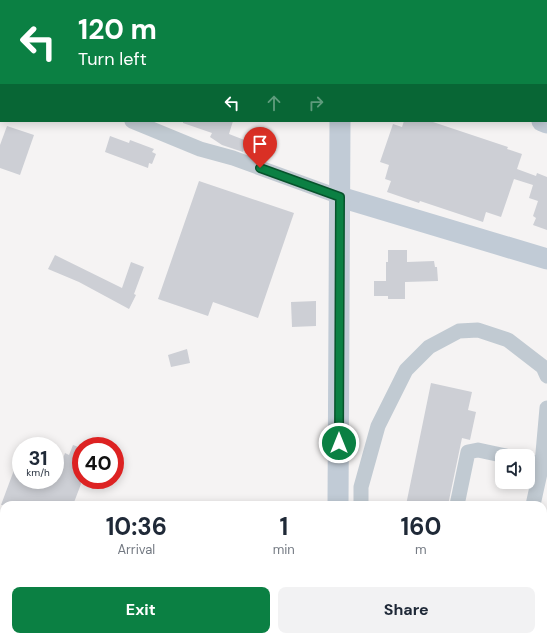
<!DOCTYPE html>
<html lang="en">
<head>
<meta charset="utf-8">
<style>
	body { margin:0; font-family:"DM Sans",sans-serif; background:#f2f2f3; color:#1f2937; height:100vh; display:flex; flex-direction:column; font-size:15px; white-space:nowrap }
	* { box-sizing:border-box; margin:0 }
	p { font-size:13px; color:#747a83 }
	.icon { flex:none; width:22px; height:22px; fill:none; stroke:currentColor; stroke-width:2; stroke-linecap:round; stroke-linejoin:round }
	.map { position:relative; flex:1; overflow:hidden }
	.sheet { position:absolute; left:0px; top:501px; width:547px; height:140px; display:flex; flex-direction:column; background:#fff; border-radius:12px 12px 0 0; box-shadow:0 2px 10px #0003 }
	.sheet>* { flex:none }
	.guide { position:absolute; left:0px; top:0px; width:547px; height:122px; box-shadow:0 2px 10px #0003; background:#0b8043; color:#fff; overflow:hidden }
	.buttons { position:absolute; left:495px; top:449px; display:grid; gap:8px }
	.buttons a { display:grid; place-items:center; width:40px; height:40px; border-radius:8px; background:#fff; box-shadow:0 2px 10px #0003; font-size:20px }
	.speed { position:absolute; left:12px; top:437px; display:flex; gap:8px; font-size:20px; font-weight:700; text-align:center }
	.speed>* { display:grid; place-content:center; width:52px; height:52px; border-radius:50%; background:#fff; box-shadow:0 2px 10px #0003; line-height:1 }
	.speed small { font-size:10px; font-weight:400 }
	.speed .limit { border:6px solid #d22; background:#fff; color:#111 }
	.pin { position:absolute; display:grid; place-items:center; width:34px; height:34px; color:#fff; margin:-41px -17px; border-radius:50% 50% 50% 0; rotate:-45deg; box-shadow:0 0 4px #0007 }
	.pin .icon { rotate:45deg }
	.me { position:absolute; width:44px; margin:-22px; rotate:0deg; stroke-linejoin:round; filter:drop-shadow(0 0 3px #0008) }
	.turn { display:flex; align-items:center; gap:14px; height:84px; padding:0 12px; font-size:18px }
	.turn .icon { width:52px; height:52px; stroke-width:2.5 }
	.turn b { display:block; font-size:28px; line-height:34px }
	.lanes { display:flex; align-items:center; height:38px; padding:0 12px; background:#0003; justify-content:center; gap:20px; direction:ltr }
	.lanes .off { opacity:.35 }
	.eta { display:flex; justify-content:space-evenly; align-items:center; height:68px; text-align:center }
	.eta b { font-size:24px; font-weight:700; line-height:28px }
	.primary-button { display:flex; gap:8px; margin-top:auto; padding:8px 12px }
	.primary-button a { flex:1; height:46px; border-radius:8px; background:#0b8043; color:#fff; font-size:16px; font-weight:700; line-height:46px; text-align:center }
	.primary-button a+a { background:#f2f2f3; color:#1f2937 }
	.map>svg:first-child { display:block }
	.green { fill:#c3f1d5 }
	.building { fill:#cdcfd5 }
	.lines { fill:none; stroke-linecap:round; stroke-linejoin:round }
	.street { stroke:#c1cad2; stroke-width:15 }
	.secondary { stroke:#c1cbd6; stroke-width:21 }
	.route-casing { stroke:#07532c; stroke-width:10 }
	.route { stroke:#0b8043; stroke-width:7 }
</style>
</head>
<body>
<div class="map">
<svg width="547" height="641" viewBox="0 0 547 641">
	<rect width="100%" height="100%" fill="#f5f3f3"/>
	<polygon class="green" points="173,637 206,637 207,641 170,641"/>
	<g class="building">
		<polygon points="183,121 233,121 229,134 247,141 243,152 222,145 210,137 212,133 183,123"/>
		<polygon points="404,121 430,121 508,147 507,149 522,154 517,169 536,176 537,173 547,177 547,230 533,225 536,218 533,216 538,201 529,198 533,185 514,179 501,217 486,212 483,222 420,201 419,203 387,192 391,181 385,179 389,165 380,162 393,124 402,127"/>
		<polygon points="7,126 34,135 20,175 0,168 0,145"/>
		<polygon points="110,136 129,143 130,140 154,149 152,152 156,154 152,164 149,163 148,168 105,152"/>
		<polygon points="199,181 294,213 258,318 213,302 208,316 158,299"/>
		<polygon points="388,250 407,250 407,262 434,261 435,267 437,267 438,281 405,282 405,299 388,299 388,296 374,296 374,281 386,281 386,262 388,262"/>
		<polygon points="55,255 122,288 131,262 144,267 134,294 136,295 129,309 79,282 48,269"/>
		<polygon points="316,301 316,326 292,327 291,302"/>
		<polygon points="187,349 190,363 171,367 168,355"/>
		<polygon points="431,383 472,392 468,410 476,412 470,440 462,438 448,505 406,505"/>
		<polygon points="73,445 81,448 81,484 73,505 1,505 20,454 21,480 55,480 65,453 69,455"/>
	</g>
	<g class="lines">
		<g class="street">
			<polyline points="39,1 39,0"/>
			<polyline points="0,81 1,82"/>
			<polyline points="132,121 200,149 233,158 340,197"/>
			<polyline points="528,461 542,464 547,468"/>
			<polyline points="361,505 361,487 378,426 406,370 429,347 459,331 478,330 508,340 543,367 547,376"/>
			<polyline points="457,505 468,452 478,450 506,456"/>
			<polyline points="533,505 542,464 547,408"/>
			<polyline points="543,612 547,613"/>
			<polyline points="377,641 378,637"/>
			<polyline points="429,641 430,637"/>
			<polyline points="504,641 505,637"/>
		</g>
		<g class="secondary">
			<polyline points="188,0 191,1"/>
			<polyline points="359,1 359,0"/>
			<polyline points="542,121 547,123"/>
			<polyline points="340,197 547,259"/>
			<polyline points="338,505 340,121"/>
			<polyline points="229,637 230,641"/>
			<polyline points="59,641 62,637"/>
			<polyline points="337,641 337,637"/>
		</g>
	</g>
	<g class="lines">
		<g class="route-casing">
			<polyline id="route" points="260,168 340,197 339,443"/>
		</g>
		<use href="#route" class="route"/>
	</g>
</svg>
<div class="buttons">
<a><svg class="icon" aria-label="sound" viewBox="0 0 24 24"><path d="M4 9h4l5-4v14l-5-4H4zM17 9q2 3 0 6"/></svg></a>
</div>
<div class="speed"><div>31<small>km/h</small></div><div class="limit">40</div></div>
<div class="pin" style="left:260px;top:168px;background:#d93025"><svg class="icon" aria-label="arrive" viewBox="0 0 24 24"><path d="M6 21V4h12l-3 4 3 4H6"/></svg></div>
<svg class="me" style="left:339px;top:443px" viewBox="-20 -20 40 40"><circle r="17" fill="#0b8043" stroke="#fff" stroke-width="3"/><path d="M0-11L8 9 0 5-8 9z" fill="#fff"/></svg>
<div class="guide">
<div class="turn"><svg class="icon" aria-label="left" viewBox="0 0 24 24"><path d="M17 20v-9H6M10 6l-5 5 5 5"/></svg><div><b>120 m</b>Turn left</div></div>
<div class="lanes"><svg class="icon" aria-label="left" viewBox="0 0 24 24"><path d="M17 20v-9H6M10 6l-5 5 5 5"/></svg><svg class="icon off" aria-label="ahead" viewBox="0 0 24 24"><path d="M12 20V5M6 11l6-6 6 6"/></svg><svg class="icon off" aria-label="right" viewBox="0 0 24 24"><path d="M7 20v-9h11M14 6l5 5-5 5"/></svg></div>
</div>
<section class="sheet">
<div class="eta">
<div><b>10:36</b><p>Arrival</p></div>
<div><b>1</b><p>min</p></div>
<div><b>160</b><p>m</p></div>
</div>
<div class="primary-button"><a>Exit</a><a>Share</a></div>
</section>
</div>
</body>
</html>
